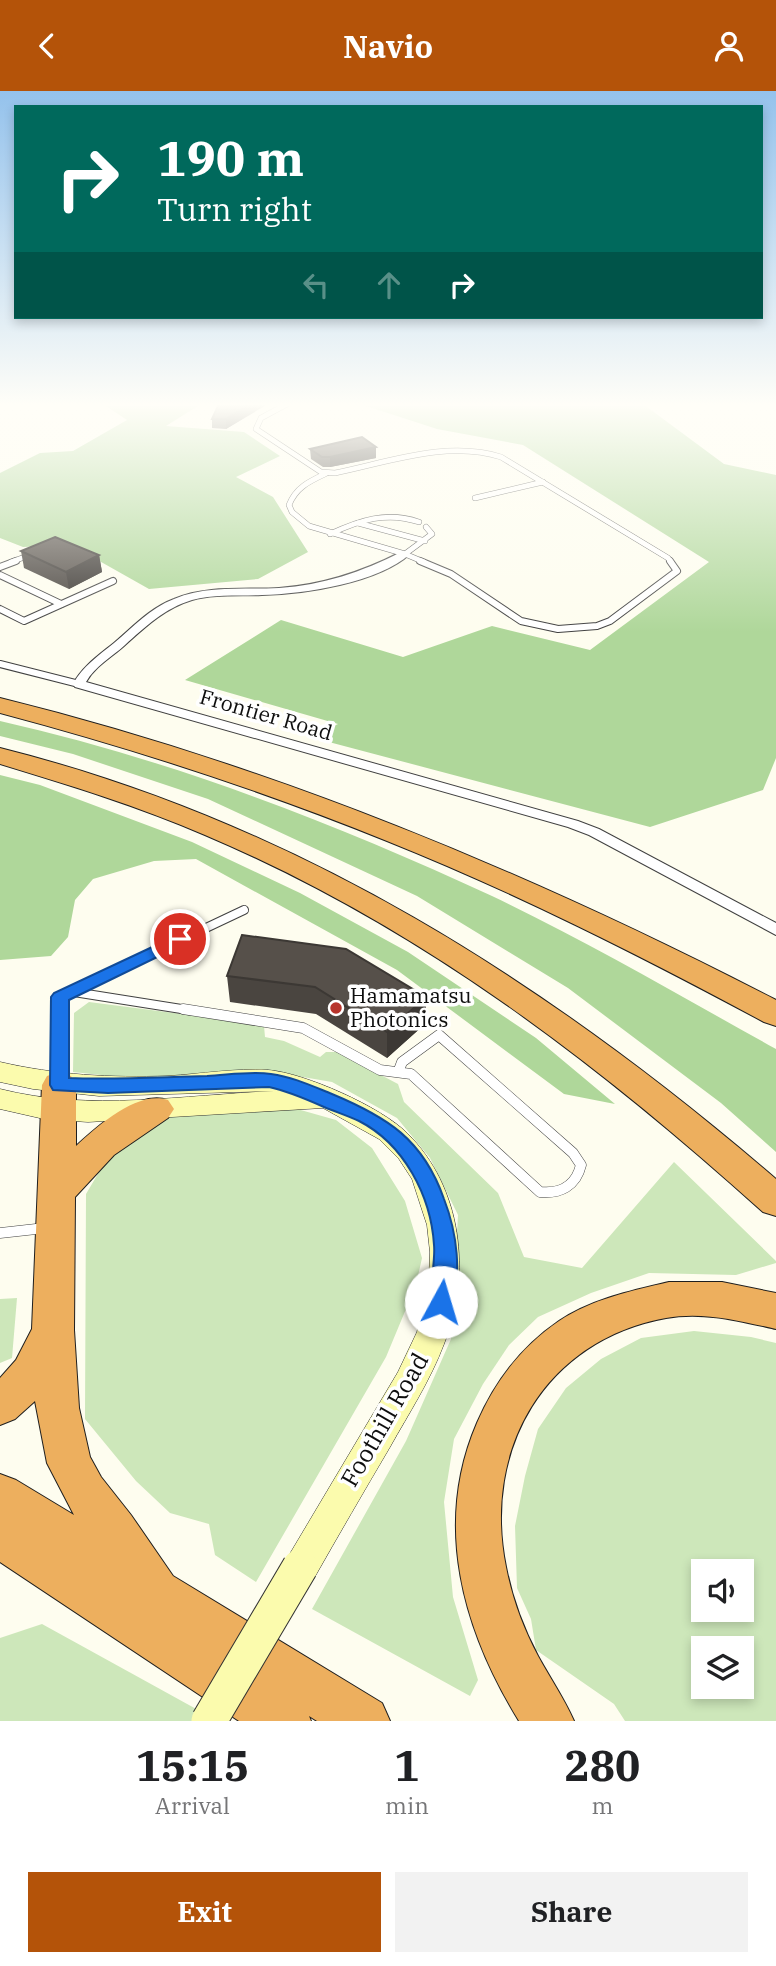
<!DOCTYPE html>
<html lang="en">
<head>
<meta charset="utf-8">
<style>
	body { margin:0; font-family:"IBM Plex Serif",serif; background:#f2f2f2; color:#202124; height:100vh; display:flex; flex-direction:column; font-size:26px; white-space:nowrap }
	* { box-sizing:border-box; margin:0 }
	p { font-size:23px; color:#757577 }
	.icon { flex:none; width:38px; height:38px; fill:none; stroke:currentColor; stroke-width:2; stroke-linecap:round; stroke-linejoin:round }
	.map { position:relative; height:1630px; overflow:hidden }
	.panel { display:flex; flex-direction:column; background:#fff; flex:1 }
	.panel>* { flex:none }
	.guide { position:absolute; left:14px; top:14px; width:749px; height:214px; border-radius:0px; box-shadow:0 4px 10px #0003; background:#00695c; color:#fff; overflow:hidden }
	.buttons { position:absolute; left:691px; top:1468px; display:grid; gap:14px }
	.buttons a { display:grid; place-items:center; width:63px; height:63px; border-radius:0px; background:#fff; box-shadow:0 4px 10px #0003; font-size:35px }
	.pin { position:absolute; display:grid; place-items:center; width:60px; height:60px; color:#fff; margin:-30px; border:4px solid #fff; border-radius:50%; box-shadow:0 2px 7px #0007 }
	.me { position:absolute; width:77px; margin:-38px; rotate:6deg; stroke-linejoin:round; filter:drop-shadow(0 0 5px #0008) }
	.turn { display:flex; align-items:center; gap:24px; height:147px; padding:0 28px; font-size:32px }
	.turn .icon { width:91px; height:91px; stroke-width:2.5 }
	.turn b { display:block; font-size:49px; line-height:60px }
	.lanes { display:flex; align-items:center; height:66px; padding:0 28px; background:#0003; justify-content:center; gap:35px; direction:ltr }
	.lanes .off { opacity:.35 }
	.eta { display:flex; justify-content:space-evenly; align-items:center; height:119px; text-align:center }
	.eta b { font-size:42px; font-weight:700; line-height:49px }
	.button { display:flex; gap:14px; margin-top:auto; padding:14px 28px }
	.button a { flex:1; height:80px; border-radius:0px; background:#b45309; color:#fff; font-size:28px; font-weight:700; line-height:80px; text-align:center }
	.button a+a { background:#f2f2f2; color:#202124 }
	header { display:flex; justify-content:space-between; align-items:center; height:91px; padding:0 28px; background:#b45309; color:#fff; font-size:32px; font-weight:700 }
	.map>svg:first-child { display:block }
	.green { fill:#cde7ba; fill-rule:evenodd }
	.forest { fill:#afd79a }
	.lines { fill:none; stroke-linecap:round; stroke-linejoin:round }
	.lane-far3-casing { stroke:#414141; stroke-width:6 }
	.lane-far2-casing { stroke:#414141; stroke-width:8 }
	.lane-far1-casing { stroke:#414141; stroke-width:10 }
	.lane-casing { stroke:#414141; stroke-width:11 }
	.street-casing { stroke:#414141; stroke-width:2 }
	.secondary-casing { stroke:#303030; stroke-width:1 }
	.highway-casing { stroke:#1f1f1f; stroke-width:2 }
	.lane-far3 { stroke:#fff; stroke-width:5 }
	.lane-far2 { stroke:#fff; stroke-width:6 }
	.lane-far1 { stroke:#fff; stroke-width:8 }
	.lane { stroke:#fff; stroke-width:10 }
	.street { fill:#fff; fill-rule:evenodd }
	.secondary { fill:#fbfbad; fill-rule:evenodd }
	.highway { fill:#edaf5e; fill-rule:evenodd }
	.secondary-bridge-casing { stroke:#303030; stroke-width:37; stroke-linecap:butt }
	.secondary-bridge { stroke:#fbfbad; stroke-width:35 }
	.wall { fill:#4a4540 }
	.shaded-wall { fill:#3c3834 }
	.building { fill:#56504a; stroke:#3c3834; stroke-width:2 }
	.route { fill:#1a73e8; stroke:#114b97; stroke-width:2 }
	.poi-dot { fill:#b7342c; stroke:#fff; stroke-width:2.5 }
	.labels { text-anchor:middle; stroke-width:7; stroke-linejoin:round; paint-order:stroke }
	.street-label { font-size:21px; fill:#0e0e0e; stroke:#fff }
	.poi-label { font-size:21px; fill:#0e0e0e; stroke:#fff; text-anchor:start }
	.near-street-label { font-size:24px; fill:#0e0e0e; stroke:#fff }
</style>
</head>
<body>
<header><svg class="icon" aria-label="back" viewBox="0 0 24 24"><path d="M15 5l-7 7 7 7"/></svg>Navio<svg class="icon" aria-label="person" viewBox="0 0 24 24"><circle cx="12" cy="8" r="4"/><path d="M4 21q1-7 8-7t8 7"/></svg></header>
<div class="map">
<svg width="776" height="1630" viewBox="0 0 776 1630">
	<rect width="100%" height="100%" fill="#fefdef"/>
	<g class="green">
		<polygon points="89,911 259,933 264,935 265,946 284,950 320,966 326,961 337,961 398,993 404,1011 498,1102 524,1166 582,1177 674,1071 776,1170 776,1172 736,1184 649,1182 591,1202 538,1226 509,1254 483,1293 454,1348 444,1411 453,1506 478,1589 470,1605 312,1518 406,1350 451,1248 458,1124 430,1067 397,1027 332,991 291,984 101,989 101,984 73,981 74,922"/>
		<polygon points="290,1016 336,1029 372,1057 405,1110 422,1167 416,1194 386,1266 256,1491 215,1464 209,1433 170,1422 136,1390 85,1328 86,1103 105,1071 136,1042 171,1024"/>
		<polygon points="17,1207 12,1267 0,1272 0,1208"/>
		<path d="M 694,1240 L 751,1246 L 776,1252 L 776,1630 L 625,1630 L 614,1613 L 536,1559 L 531,1528 L 517,1497 L 515,1435 L 525,1385 L 538,1338 L 566,1297 L 601,1268 L 641,1247 ZM 704,1480 L 742,1480 L 742,1519 L 704,1519 ZM 704,1558 L 742,1558 L 742,1596 L 704,1596 Z"/>
		<polygon points="42,1533 218,1630 0,1630 0,1547"/>
	</g>
	<g class="forest">
		<polygon points="103,313 201,313 166,335 244,341 280,365 236,386 273,406 308,461 258,488 149,498 71,454 23,456 0,447 0,382 40,362 73,360 127,329"/>
		<polygon points="360,313 643,313 724,373 776,384 776,667 763,699 650,736 310,646 338,633 185,589 281,529 403,566 492,535 590,559 709,471 523,354 437,338"/>
		<path d="M 0,630 C 169,668 335,732 492,805 C 589,851 682,906 776,958 L 776,1061 L 721,1012 L 568,897 L 417,805 L 208,708 L 73,663 L 0,645 Z"/>
		<polygon points="0,684 40,694 192,751 300,802 408,861 536,947 615,1013 564,1003 397,879 196,768 154,770 93,788 75,809 68,846 51,865 0,869"/>
	</g>
	<g class="lines">
		<g class="lane-far3-casing">
			<g id="lane-far3">
				<path d="M 287,313 L 261,327 L 256,338 L 321,381 L 335,382 C 389,371 447,349 501,366 L 668,467 L 671,471"/>
				<path d="M 327,382 C 310,390 296,396 289,414 L 292,421 L 309,435 L 405,463 L 424,471"/>
				<polyline points="475,407 543,391"/>
				<polyline points="358,432 425,450"/>
				<path d="M 330,443 C 360,429 387,420 419,431"/>
				<polyline points="405,463 432,443 426,436"/>
				<polyline points="11,471 30,464"/>
			</g>
		</g>
		<g class="lane-far2-casing">
			<g id="lane-far2">
				<polyline points="420,470 451,483 521,530 558,538 597,535 610,530 677,480 670,470"/>
				<polyline points="0,476 16,470"/>
				<polyline points="0,484 61,513"/>
				<polyline points="0,518 24,530 113,490"/>
				<polyline points="0,573 79,593"/>
			</g>
		</g>
		<g class="lane-far1-casing">
			<g id="lane-far1">
				<polyline points="74,901 194,920"/>
				<polyline points="60,920 60,906 244,819"/>
			</g>
		</g>
		<g class="lane-casing">
			<g id="lane">
				<path d="M 183,918 L 303,937 L 380,979 L 411,983 L 540,1101 C 560,1103 576,1095 581,1074 L 573,1062 L 439,944 L 402,971 L 399,979"/>
				<polyline points="59,990 60,918"/>
				<polyline points="0,1142 45,1137"/>
			</g>
		</g>
		<g class="street-casing">
			<path id="street" d="M 401,461 L 410,463 C 378,492 304,503 262,504 C 239,505 214,503 192,509 C 165,517 145,536 125,554 C 112,566 95,575 86,591 L 578,730 L 599,738 L 776,832 L 776,844 L 589,744 L 568,736 L 75,596 L 73,593 C 83,575 98,565 114,552 C 133,536 150,517 174,508 C 207,494 244,499 279,497 C 323,494 362,481 401,461 Z"/>
		</g>
		<g class="secondary-casing">
			<path id="secondary" d="M 0,971 C 56,984 111,987 168,985 C 201,983 236,977 268,979 C 305,982 381,1016 407,1042 C 462,1096 472,1182 444,1253 C 430,1290 409,1322 390,1356 C 364,1400 338,1445 313,1489 L 300,1494 L 287,1489 L 282,1476 L 398,1281 L 417,1241 L 429,1188 L 430,1161 L 427,1134 L 412,1088 L 399,1068 L 379,1048 L 323,1017 L 88,1031 L 44,1028 L 0,1018 L 0,998 C 90,1021 183,1004 275,1000 L 99,1005 L 33,998 L 0,991 Z"/>
		</g>
		<g class="highway-casing">
			<g id="highway">
				<path d="M 0,607 C 271,674 528,781 776,909 L 776,935 L 764,931 C 641,865 517,802 387,750 C 261,699 132,657 0,622 Z"/>
				<path d="M 0,657 C 296,731 547,891 776,1088 L 776,1125 L 763,1121 C 593,968 417,834 205,744 C 138,715 69,694 0,673 Z"/>
				<path d="M 59,981 L 71,985 L 76,994 L 76,1055 C 98,1035 137,999 168,1009 L 174,1018 L 168,1027 L 114,1064 L 75,1106 L 74,1239 L 79,1317 L 90,1366 L 101,1386 L 131,1424 L 173,1485 L 382,1612 L 390,1630 L 317,1630 L 309,1625 L 311,1630 L 239,1630 L 0,1471 L 0,1383 L 16,1389 L 74,1424 L 47,1372 L 35,1310 L 15,1328 L 0,1334 L 0,1287 L 16,1269 L 32,1238 L 42,994 L 47,985 Z"/>
				<path d="M 669,1191 L 722,1191 L 776,1202 L 776,1238 C 740,1230 703,1220 666,1227 C 545,1249 482,1358 506,1476 C 512,1507 523,1537 538,1565 C 550,1587 564,1607 574,1630 L 519,1630 C 463,1539 433,1434 477,1332 C 495,1290 521,1256 559,1230 C 592,1208 631,1200 669,1191 Z"/>
			</g>
		</g>
		<use href="#lane-far3" class="lane-far3"/>
		<use href="#lane-far2" class="lane-far2"/>
		<use href="#lane-far1" class="lane-far1"/>
		<use href="#lane" class="lane"/>
		<use href="#street" class="street"/>
		<use href="#secondary" class="secondary"/>
		<use href="#highway" class="highway"/>
		<g class="secondary-bridge-casing">
			<polyline id="secondary-bridge" points="209,1630 300,1476"/>
		</g>
		<use href="#secondary-bridge" class="secondary-bridge"/>
	</g>
	<g class="wall">
		<polygon points="244,327 226,338 212,337 212,328"/>
		<polygon points="376,356 376,367 330,376 323,376 311,368 310,358"/>
		<polygon points="21,460 99,464 102,481 69,498 24,477"/>
		<polygon points="227,885 426,906 425,933 387,967 316,923 230,911"/>
	</g>
	<g class="shaded-wall">
		<polygon points="250,313 268,313 226,338 226,328"/>
		<polygon points="376,356 376,367 330,376 330,366"/>
		<polygon points="99,464 102,481 69,498 66,481"/>
		<polygon points="426,906 425,933 387,967 387,941"/>
	</g>
	<g class="building">
		<polygon points="221,313 250,313 226,328 212,328 218,315"/>
		<polygon points="362,346 376,356 330,366 322,366 310,358"/>
		<polygon points="55,446 99,464 66,481 21,460"/>
		<polygon points="242,844 346,858 426,906 387,941 315,896 227,885"/>
	</g>
	<linearGradient id="sky" x2="0" y2="1"><stop stop-color="#94c2ec"/><stop offset="0.58" stop-color="#fffef8"/><stop offset="1" stop-color="#fffef8" stop-opacity="0"/></linearGradient>
	<rect width="776" height="541" fill="url(#sky)"/>
	<path class="route" d="M 180,843 L 188,848 L 186,852 L 69,909 L 69,987 C 115,989 161,986 207,985 C 228,984 251,980 271,983 C 293,986 312,995 332,1003 C 387,1026 423,1048 444,1108 C 456,1139 464,1186 449,1217 L 441,1220 L 434,1217 C 427,1204 436,1171 434,1154 C 431,1105 404,1053 359,1030 C 348,1025 336,1021 324,1016 C 306,1008 288,1000 269,996 L 108,1002 L 53,999 L 50,994 L 51,906 L 54,902 Z"/>
	<circle class="poi-dot" cx="336" cy="917" r="7"/>
	<g class="labels">
		<g class="street-label">
			<text transform="translate(266 624) rotate(16)" y="7">Frontier Road</text>
		</g>
		<g class="poi-label">
			<text x="350" y="912">Hamamatsu<tspan x="350" dy="24">Photonics</tspan></text>
		</g>
		<g class="near-street-label">
			<text transform="translate(385 1329) rotate(-60)" y="8">Foothill Road</text>
		</g>
	</g>
</svg>
<div class="buttons">
<a><svg class="icon" aria-label="sound" viewBox="0 0 24 24"><path d="M4 9h4l5-4v14l-5-4H4zM17 9q2 3 0 6"/></svg></a>
<a><svg class="icon" aria-label="layers" viewBox="0 0 24 24"><path d="M12 4l9 5-9 5-9-5zM3 14l9 5 9-5"/></svg></a>
</div>
<div class="pin" style="left:180px;top:848px;background:#d93025"><svg class="icon" aria-label="arrive" viewBox="0 0 24 24"><path d="M6 21V4h12l-3 4 3 4H6"/></svg></div>
<svg class="me" style="left:441px;top:1211px" viewBox="-20 -20 40 40"><circle r="19" fill="#fff"/><path d="M0-13L10 11 0 6-10 11z" fill="#1a73e8"/></svg>
<div class="guide">
<div class="turn"><svg class="icon" aria-label="right" viewBox="0 0 24 24"><path d="M7 20v-9h11M14 6l5 5-5 5"/></svg><div><b>190 m</b>Turn right</div></div>
<div class="lanes"><svg class="icon off" aria-label="left" viewBox="0 0 24 24"><path d="M17 20v-9H6M10 6l-5 5 5 5"/></svg><svg class="icon off" aria-label="ahead" viewBox="0 0 24 24"><path d="M12 20V5M6 11l6-6 6 6"/></svg><svg class="icon" aria-label="right" viewBox="0 0 24 24"><path d="M7 20v-9h11M14 6l5 5-5 5"/></svg></div>
</div>
</div>
<section class="panel">
<div class="eta">
<div><b>15:15</b><p>Arrival</p></div>
<div><b>1</b><p>min</p></div>
<div><b>280</b><p>m</p></div>
</div>
<div class="button"><a>Exit</a><a>Share</a></div>
</section>
</body>
</html>
